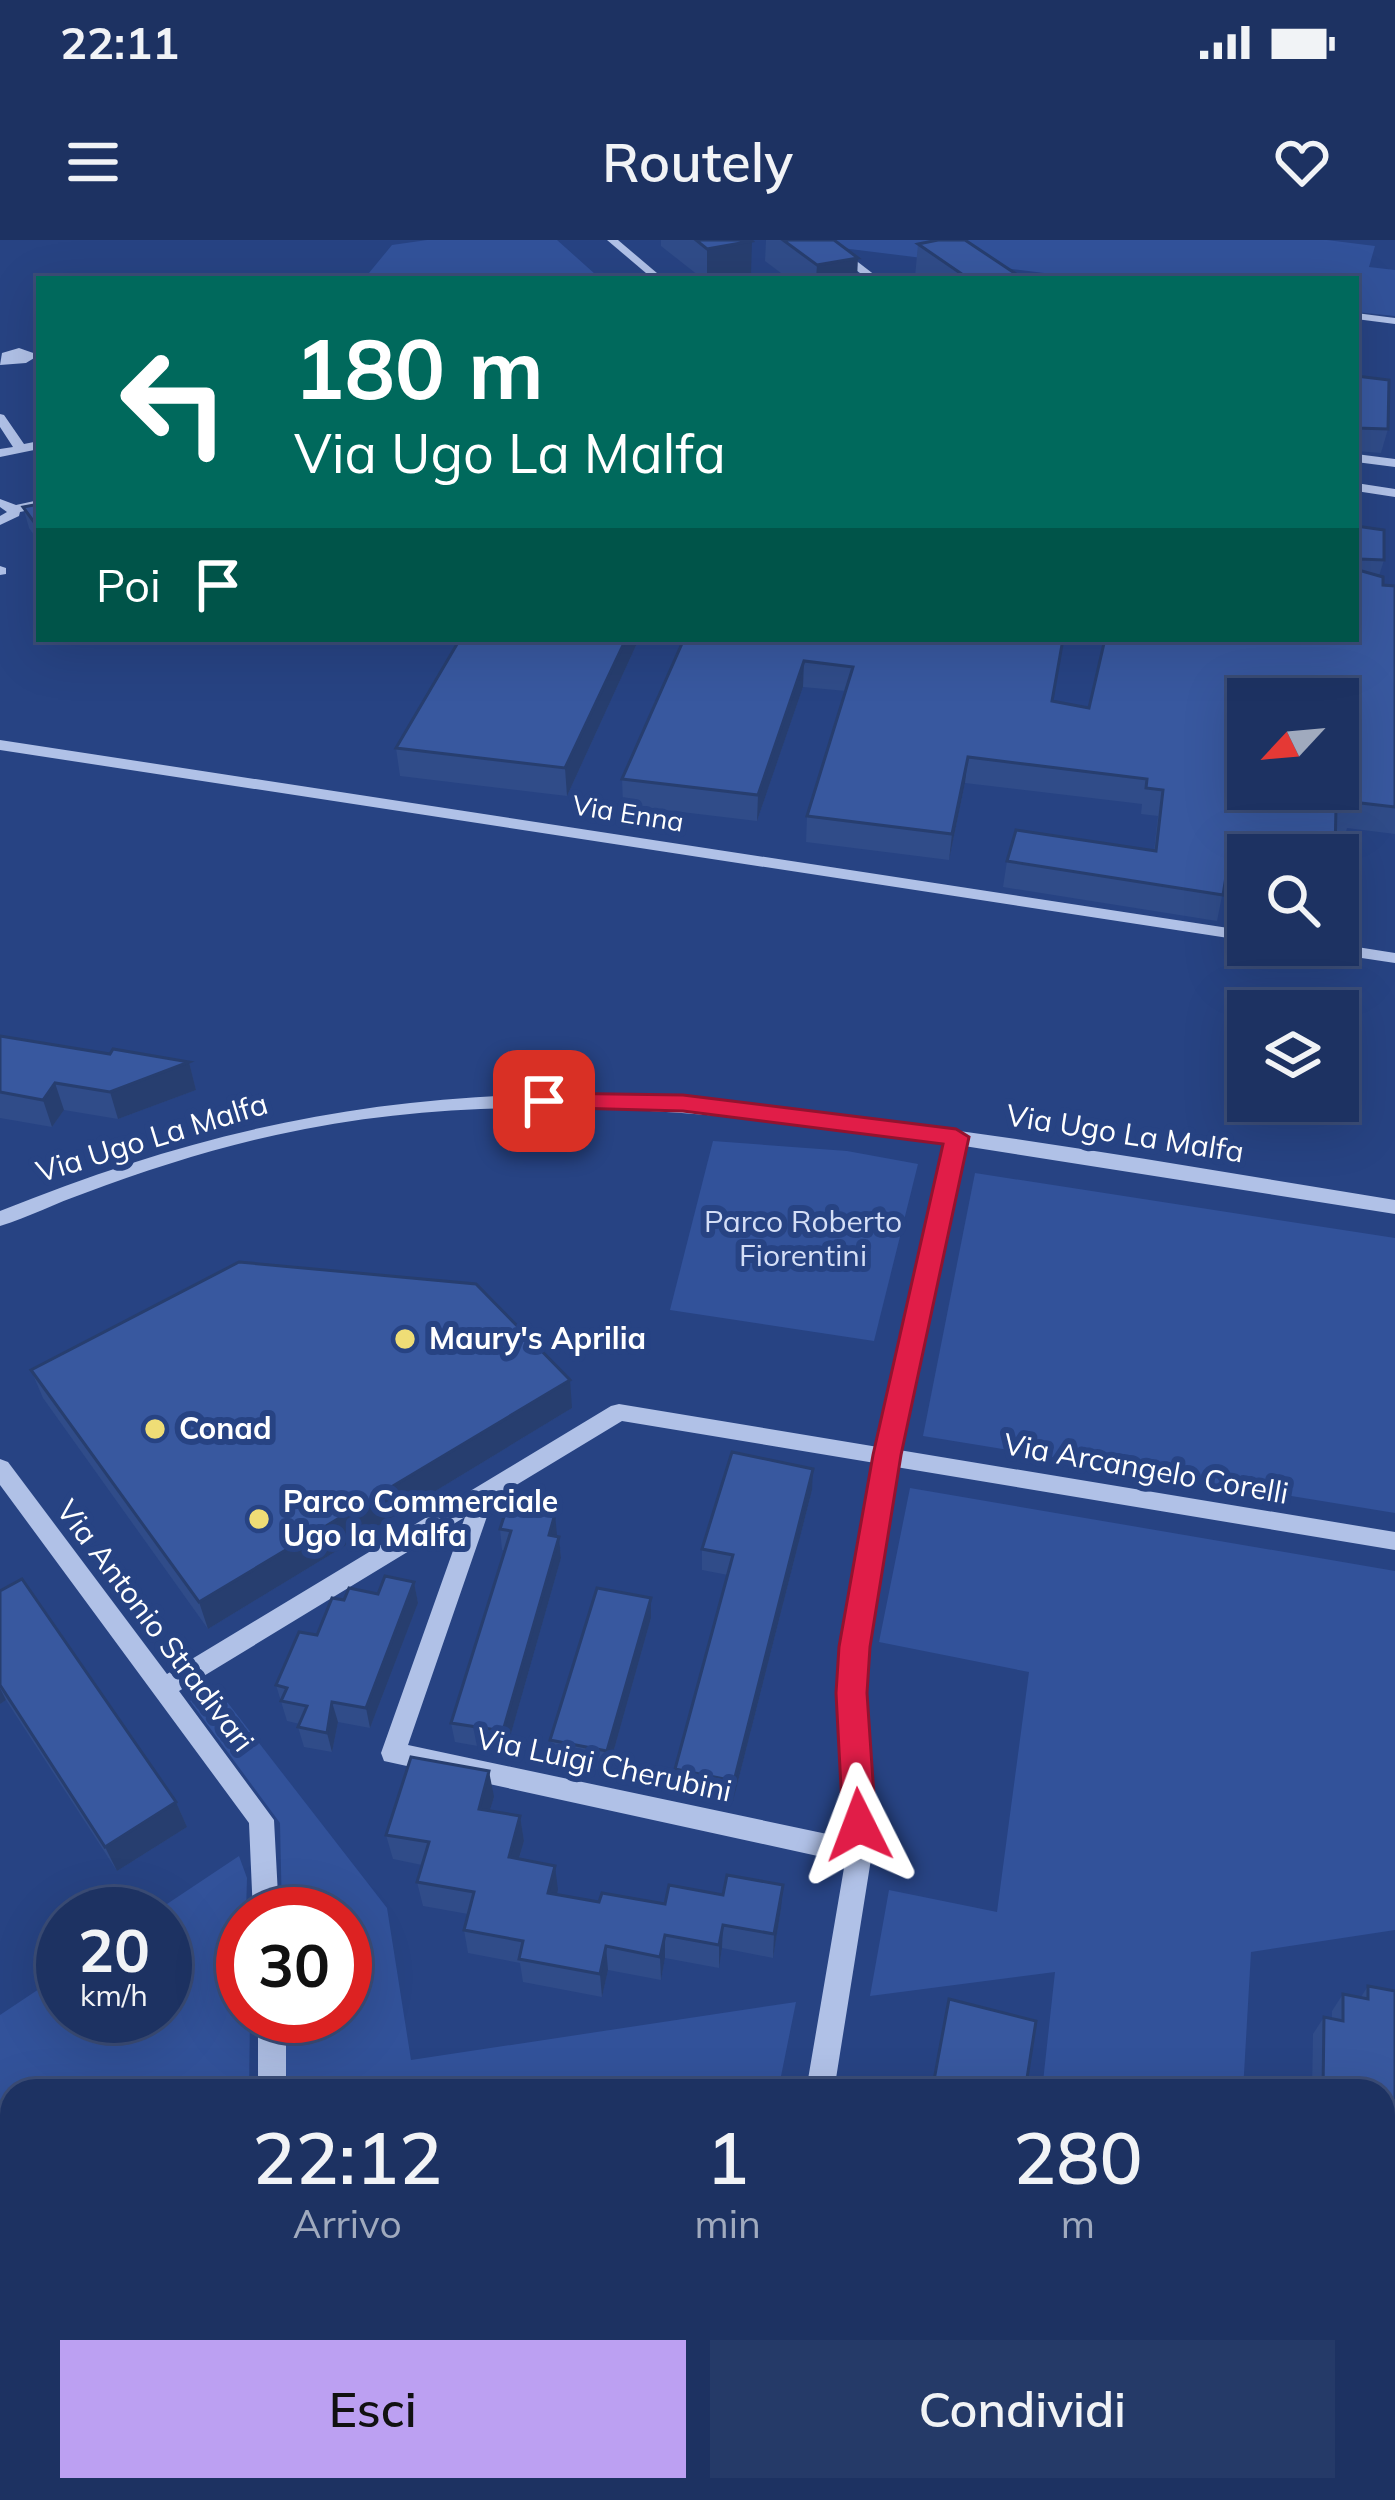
<!DOCTYPE html>
<html lang="it">
<head>
<meta charset="utf-8">
<style>
	body { margin:0; font-family:Mulish,sans-serif; background:#253a68; color:#f1f3f6; height:100vh; display:flex; flex-direction:column; font-size:45px; white-space:nowrap }
	* { box-sizing:border-box; margin:0 }
	p { font-size:39px; color:#a0aabe }
	.icon { flex:none; width:66px; height:66px; fill:none; stroke:currentColor; stroke-width:2; stroke-linecap:round; stroke-linejoin:round }
	.map { position:relative; flex:1; overflow:hidden }
	.panel { position:absolute; left:0px; top:1839px; width:1395px; height:423px; display:flex; flex-direction:column; background:#1d3262; border-radius:36px 36px 0 0; box-shadow:0 12px 48px #0002,0 0 0 3px #3b4d77 }
	.panel>* { flex:none }
	.guide { position:absolute; left:36px; top:36px; width:1323px; height:366px; border-radius:0px; box-shadow:0 12px 48px #0002,0 0 0 3px #3b4d77; background:#00695c; color:#fff; overflow:hidden }
	.needle { width:78px; rotate:244deg }
	.tools { position:absolute; left:1227px; top:438px; display:grid; gap:24px }
	.tools a { display:grid; place-items:center; width:132px; height:132px; border-radius:0px; background:#1d3262; box-shadow:0 12px 48px #0002,0 0 0 3px #3b4d77; font-size:60px }
	.speed { position:absolute; left:36px; top:1647px; display:flex; gap:24px; font-size:60px; font-weight:700; text-align:center }
	.speed>* { display:grid; place-content:center; width:156px; height:156px; border-radius:50%; background:#1d3262; box-shadow:0 12px 48px #0002,0 0 0 3px #3b4d77; line-height:1 }
	.speed small { font-size:30px; font-weight:400 }
	.speed .limit { border:18px solid #d22; background:#fff; color:#111 }
	.pin { position:absolute; display:grid; place-items:center; width:102px; height:102px; color:#fff; margin:-51px; border-radius:24px; box-shadow:0 6px 18px #0006 }
	.me { position:absolute; width:132px; margin:-66px; rotate:357deg; stroke-linejoin:round; filter:drop-shadow(0 0 9px #0008) }
	.turn { display:flex; align-items:center; gap:42px; height:252px; padding:0 60px; font-size:54px }
	.turn .icon { width:156px; height:156px; stroke-width:2.5 }
	.turn b { display:block; font-size:84px; line-height:102px }
	.then { display:flex; align-items:center; height:114px; padding:0 60px; background:#0003; gap:24px; font-size:45px }
	.eta { display:flex; justify-content:space-evenly; align-items:center; height:204px; text-align:center }
	.eta b { font-size:72px; font-weight:600; line-height:84px }
	.button { display:flex; gap:24px; margin-top:auto; padding:24px 60px }
	.button a { flex:1; height:138px; border-radius:0px; background:#bca0f2; color:#111; font-size:48px; font-weight:600; line-height:138px; text-align:center }
	.button a+a { background:#253a68; color:#f1f3f6 }
	.status { display:flex; justify-content:space-between; align-items:center; height:84px; padding:0 60px; background:#1d3262; direction:ltr }
	.status svg { height:33px; fill:currentColor }
	header { display:flex; justify-content:space-between; align-items:center; height:156px; padding:0 60px; background:#1d3262; font-size:54px; font-weight:600 }
	.map>svg:first-child { display:block }
	.green { fill:#32529a }
	.lines { fill:none; stroke-linecap:round; stroke-linejoin:round }
	.minor { fill:#b0c1e7; fill-rule:evenodd }
	.wall { fill:#304c89 }
	.shaded-wall { fill:#273e6f }
	.building { fill:#38589f; stroke:#273e6f; stroke-width:3; fill-rule:evenodd }
	.route { fill:#e11d48; stroke:#92132f; stroke-width:3 }
	.poi-dot { fill:#efdd76; stroke:#274383; stroke-width:4.5 }
	.labels { text-anchor:middle; stroke-width:12; stroke-linejoin:round; paint-order:stroke }
	.far-street-label { font-size:27px; fill:#fff; stroke:#274383 }
	.street-label { font-size:30px; fill:#fff; stroke:#274383 }
	.park-label { font-size:30px; fill:#d4def6; stroke:#274383 }
	.poi-label { font-size:30px; font-weight:bold; fill:#fff; stroke:#274383; text-anchor:start }
</style>
</head>
<body>
<div class="status"><b>22:11</b><svg viewBox="0 0 49 12"><path d="M0 12V9h3v3zM5 12V6h3v6zM10 12V3h3v9zM15 12V0h3v12zM26 1h20v11H26zM47 4h2v5h-2z"/></svg></div>
<header><svg class="icon" aria-label="menu" viewBox="0 0 24 24"><path d="M4 6h16M4 12h16M4 18h16"/></svg>Routely<svg class="icon" aria-label="heart" viewBox="0 0 24 24"><path d="M12 20l-8-8c-3-5 5-10 8-4 3-6 11-1 8 4z"/></svg></header>
<div class="map">
<svg width="1395" height="2260" viewBox="0 0 1395 2260">
	<rect width="100%" height="100%" fill="#274383"/>
	<g class="green">
		<polygon points="427,0 557,0 595,34 590,39 485,39 450,34 444,39 364,39 392,5"/>
		<polygon points="777,0 1327,0 1375,6 1369,27 1395,30 1395,76 1356,72 1356,39 1092,39"/>
		<polygon points="713,901 847,911 918,924 874,1101 670,1070"/>
		<polygon points="975,933 1395,998 1395,1273 923,1196"/>
		<polygon points="910,1248 1395,1331 1395,1690 1251,1712 1243,1851 1042,1851 1055,1732 870,1756 889,1650 997,1672 1029,1432 879,1402"/>
		<polygon points="214,1445 387,1668 411,1820 796,1762 778,1851 287,1851 283,1776 345,1776 345,1674 282,1674 280,1583 190,1461"/>
		<polygon points="239,1616 247,1638 243,1776 250,1776 249,1851 12,1851 12,2076 4,2077 0,2070 0,1775 63,1733 63,1776 165,1776 165,1674 152,1674"/>
		<polygon points="270,2250 475,2250 473,2260 269,2260"/>
		<polygon points="997,2250 1222,2250 1222,2260 996,2260"/>
	</g>
	<g class="lines">
		<g class="minor">
			<polygon points="607,0 618,0 664,39 653,39"/>
			<polygon points="833,9 841,9 880,39 868,39 833,13"/>
			<polygon points="1356,73 1395,78 1395,84 1356,79"/>
			<polygon points="19,108 39,115 26,123 0,125 2,113"/>
			<polygon points="0,174 4,175 24,204 39,201 39,209 0,217 0,209 13,207 0,187"/>
			<polygon points="1356,214 1395,219 1395,227 1356,222"/>
			<polygon points="1356,243 1395,249 1395,257 1356,251"/>
			<polygon points="0,259 16,265 39,260 39,268 20,272 19,276 0,285 0,276 7,272 0,267"/>
			<polygon points="0,326 6,328 6,334 0,335"/>
			<polygon points="0,500 1248,691 1248,701 0,510"/>
			<polygon points="1338,704 1395,713 1395,723 1308,710 1300,705"/>
			<path d="M 515,855 C 811,857 1104,913 1395,960 L 1395,974 L 964,906 L 899,1210 L 1395,1292 L 1395,1310 L 896,1227 L 867,1407 L 863,1453 L 872,1613 L 834,1851 L 806,1851 L 845,1622 L 384,1521 L 381,1513 L 465,1277 L 179,1451 L 274,1580 L 279,1674 L 253,1674 L 249,1583 L 0,1245 L 0,1219 L 8,1222 L 167,1434 L 611,1166 L 619,1164 L 878,1207 L 945,903 C 724,872 497,846 276,895 C 211,909 147,930 85,953 C 56,963 29,977 0,986 L 0,971 C 174,901 327,863 515,855 ZM 622,1181 L 875,1223 L 843,1407 L 839,1453 L 846,1598 L 408,1505 L 493,1259 Z"/>
			<rect x="258" y="1776" width="28" height="75"/>
			<polygon points="228,2250 260,2250 259,2260 227,2260"/>
			<polygon points="732,2250 764,2250 762,2260 730,2260"/>
		</g>
	</g>
	<g class="wall">
		<polygon points="661,0 751,0 751,34 723,39 703,39 661,6"/>
		<polygon points="766,0 834,0 857,39 789,39 765,21"/>
		<polygon points="918,4 1015,39 918,39 915,37"/>
		<polygon points="1356,136 1388,189 1381,213 1356,211"/>
		<polygon points="39,264 39,302 29,288 23,267"/>
		<polygon points="1356,286 1384,320 1379,336 1383,345 1395,346 1395,594 1347,588 1345,596 1335,595 1335,615 1248,615 1248,629 1228,626 1217,681 1003,647 1007,621 1154,611 1158,576 1141,574 1142,564 965,543 949,620 806,602 807,576 846,451 803,447 757,581 623,565 622,539 684,399 1089,468"/>
		<polygon points="460,399 639,399 567,556 400,536 396,508"/>
		<polygon points="0,796 110,814 189,822 196,850 118,879 64,870 52,887 0,878"/>
		<polygon points="31,1130 572,1168 208,1389 43,1158"/>
		<polygon points="812,1250 733,1561 675,1548 675,1529 728,1335 702,1330 702,1309"/>
		<polygon points="500,1289 559,1297 561,1318 506,1511 455,1502 451,1483 505,1311 502,1310"/>
		<polygon points="414,1342 418,1363 370,1488 338,1482 332,1512 304,1507 298,1487 300,1484 287,1481 276,1445 344,1360 378,1354"/>
		<polygon points="0,1351 176,1562 187,1587 117,1631 6,1460 0,1464"/>
		<polygon points="651,1358 651,1378 608,1531 553,1520 550,1500"/>
		<polygon points="494,1557 490,1570 520,1576 524,1601 519,1619 558,1650 557,1654 599,1662 781,1669 773,1718 722,1708 719,1728 665,1718 661,1740 608,1730 602,1757 523,1742 520,1723 468,1713 464,1690 468,1674 423,1666 417,1642 422,1625 393,1619 386,1595"/>
		<polygon points="1368,1746 1395,1751 1395,2001 1383,1998 1383,1851 1312,1851 1313,1794 1324,1777 1332,1779 1332,1771 1343,1754 1361,1757"/>
		<polygon points="1304,2250 1383,2250 1395,2260 1304,2260"/>
	</g>
	<g class="shaded-wall">
		<polygon points="752,1 751,34 723,39 707,39 707,9"/>
		<polygon points="858,18 857,39 816,39 817,25"/>
		<polygon points="626,399 639,399 567,556 565,528"/>
		<polygon points="804,421 803,447 757,581 758,555"/>
		<polygon points="968,517 965,543 949,620 952,594"/>
		<polygon points="189,822 196,850 118,879 110,852"/>
		<polygon points="55,843 64,870 52,887 43,860"/>
		<polygon points="570,1140 572,1168 208,1389 199,1362"/>
		<polygon points="813,1229 812,1250 733,1561 734,1541"/>
		<polygon points="555,1274 557,1295 551,1316 549,1295"/>
		<polygon points="559,1297 561,1318 506,1511 503,1491"/>
		<polygon points="414,1342 418,1363 370,1488 366,1468"/>
		<polygon points="651,1358 651,1378 608,1531 607,1511"/>
		<polygon points="0,1448 6,1460 0,1464"/>
		<polygon points="332,1462 338,1482 332,1512 327,1493"/>
		<polygon points="489,1531 494,1557 483,1593 479,1569"/>
		<polygon points="176,1562 187,1587 117,1631 105,1607"/>
		<polygon points="520,1576 524,1601 512,1642 509,1617"/>
		<polygon points="555,1626 558,1650 552,1677 548,1653"/>
		<polygon points="783,1645 781,1669 773,1718 774,1694"/>
		<polygon points="723,1685 722,1708 719,1728 719,1705"/>
		<polygon points="665,1695 665,1718 661,1740 660,1717"/>
		<polygon points="606,1706 608,1730 602,1757 600,1734"/>
		<polygon points="177,2250 191,2250 190,2260 176,2260"/>
	</g>
	<g class="building">
		<polygon points="696,0 751,0 752,1 707,9"/>
		<polygon points="783,0 834,0 858,18 817,25"/>
		<polygon points="938,0 965,0 1016,34 989,39 969,39 918,4"/>
		<polygon points="1356,136 1389,140 1388,189 1356,188"/>
		<polygon points="39,264 39,289 23,267"/>
		<path d="M 1356,286 L 1384,290 L 1384,320 L 1360,319 L 1358,330 L 1383,337 L 1383,345 L 1395,346 L 1395,567 L 1352,562 L 1352,570 L 1336,568 L 1335,612 L 1232,600 L 1223,655 L 1007,621 L 1016,590 L 1156,611 L 1163,550 L 1146,548 L 1147,539 L 968,517 L 952,594 L 807,576 L 853,427 L 804,421 L 758,555 L 622,539 L 684,399 L 1063,399 L 1052,461 L 1089,468 L 1105,399 L 1356,399 ZM 1248,459 L 1338,459 L 1338,549 L 1248,549 Z"/>
		<polygon points="460,399 626,399 565,528 396,508"/>
		<polygon points="0,796 110,814 113,809 189,822 110,852 55,843 43,860 0,852"/>
		<polygon points="239,1022 476,1044 570,1140 199,1362 31,1130"/>
		<polygon points="732,1212 813,1229 734,1541 675,1529 733,1315 702,1309"/>
		<polygon points="507,1267 555,1274 549,1295 559,1297 503,1491 451,1483 511,1291 500,1289"/>
		<polygon points="385,1336 414,1342 366,1468 332,1462 327,1493 298,1487 307,1466 281,1461 287,1448 276,1445 299,1392 317,1395 332,1358 344,1360 349,1348 378,1354"/>
		<polygon points="22,1339 176,1562 105,1607 0,1445 0,1351"/>
		<polygon points="597,1348 651,1358 607,1511 550,1500"/>
		<polygon points="411,1517 489,1531 479,1569 520,1576 509,1617 555,1626 548,1653 599,1662 602,1653 665,1664 669,1645 723,1655 727,1635 783,1645 774,1694 723,1685 719,1705 665,1695 660,1717 606,1706 600,1734 519,1719 523,1701 464,1690 474,1652 417,1642 429,1602 386,1595"/>
		<polygon points="1368,1746 1395,1751 1395,1983 1383,1980 1383,1851 1323,1851 1324,1777 1343,1781 1343,1754 1368,1759"/>
		<polygon points="949,1759 1036,1781 1025,1851 932,1851"/>
		<polygon points="1383,2123 1395,2125 1395,2260 1320,2260 1320,2250 1383,2250"/>
		<polygon points="12,2175 12,2250 177,2250 176,2260 0,2260"/>
		<polygon points="577,2250 686,2250 684,2260 575,2260"/>
		<polygon points="830,2250 941,2250 940,2260 828,2260"/>
	</g>
	<polygon class="route" points="544,853 683,855 956,889 969,897 901,1215 870,1407 867,1453 876,1585 871,1596 859,1600 848,1596 843,1585 836,1453 839,1407 873,1215 943,904 683,871 535,867 535,855"/>
	<g class="poi-dot">
		<circle cx="405" cy="1099" r="12"/>
		<circle cx="155" cy="1189" r="12"/>
		<circle cx="259" cy="1279" r="12"/>
	</g>
	<g class="labels">
		<g class="far-street-label">
			<text transform="translate(628 574) rotate(9)" y="9">Via Enna</text>
		</g>
		<g class="street-label">
			<text transform="translate(1125 894) rotate(9)" y="10">Via Ugo La Malfa</text>
			<text transform="translate(152 898) rotate(-17)" y="10">Via Ugo La Malfa</text>
			<text transform="translate(1146 1229) rotate(10)" y="10">Via Arcangelo Corelli</text>
			<text transform="translate(155 1386) rotate(53)" y="10">Via Antonio Stradivari</text>
			<text transform="translate(604 1525) rotate(12)" y="10">Via Luigi Cherubini</text>
		</g>
		<g class="park-label">
			<text x="803" y="992">Parco Roberto<tspan x="803" dy="34">Fiorentini</tspan></text>
		</g>
		<g class="poi-label">
			<text x="429" y="1109">Maury's Aprilia</text>
			<text x="179" y="1199">Conad</text>
			<text x="283" y="1272">Parco Commerciale<tspan x="283" dy="34">Ugo la Malfa</tspan></text>
		</g>
	</g>
</svg>
<div class="tools">
<a><svg class="needle" viewBox="-14 -14 28 28"><path d="M0-13l5 13h-10z" fill="#e53935"/><path d="M0 13l5-13h-10z" fill="#a0aabe"/></svg></a>
<a><svg class="icon" aria-label="search" viewBox="0 0 24 24"><circle cx="10" cy="10" r="6"/><path d="M15 15l6 6"/></svg></a>
<a><svg class="icon" aria-label="layers" viewBox="0 0 24 24"><path d="M12 4l9 5-9 5-9-5zM3 14l9 5 9-5"/></svg></a>
</div>
<div class="speed"><div>20<small>km/h</small></div><div class="limit">30</div></div>
<div class="pin" style="left:544px;top:861px;background:#d93025"><svg class="icon" aria-label="arrive" viewBox="0 0 24 24"><path d="M6 21V4h12l-3 4 3 4H6"/></svg></div>
<svg class="me" style="left:859px;top:1585px" viewBox="-20 -20 40 40"><path d="M0-17L14 15 0 8-14 15z" fill="#e11d48" stroke="#fff" stroke-width="4"/></svg>
<div class="guide">
<div class="turn"><svg class="icon" aria-label="left" viewBox="0 0 24 24"><path d="M17 20v-9H6M10 6l-5 5 5 5"/></svg><div><b>180 m</b>Via Ugo La Malfa</div></div>
<div class="then">Poi<svg class="icon" aria-label="arrive" viewBox="0 0 24 24"><path d="M6 21V4h12l-3 4 3 4H6"/></svg></div>
</div>
<section class="panel">
<div class="eta">
<div><b>22:12</b><p>Arrivo</p></div>
<div><b>1</b><p>min</p></div>
<div><b>280</b><p>m</p></div>
</div>
<div class="button"><a>Esci</a><a>Condividi</a></div>
</section>
</div>
</body>
</html>
